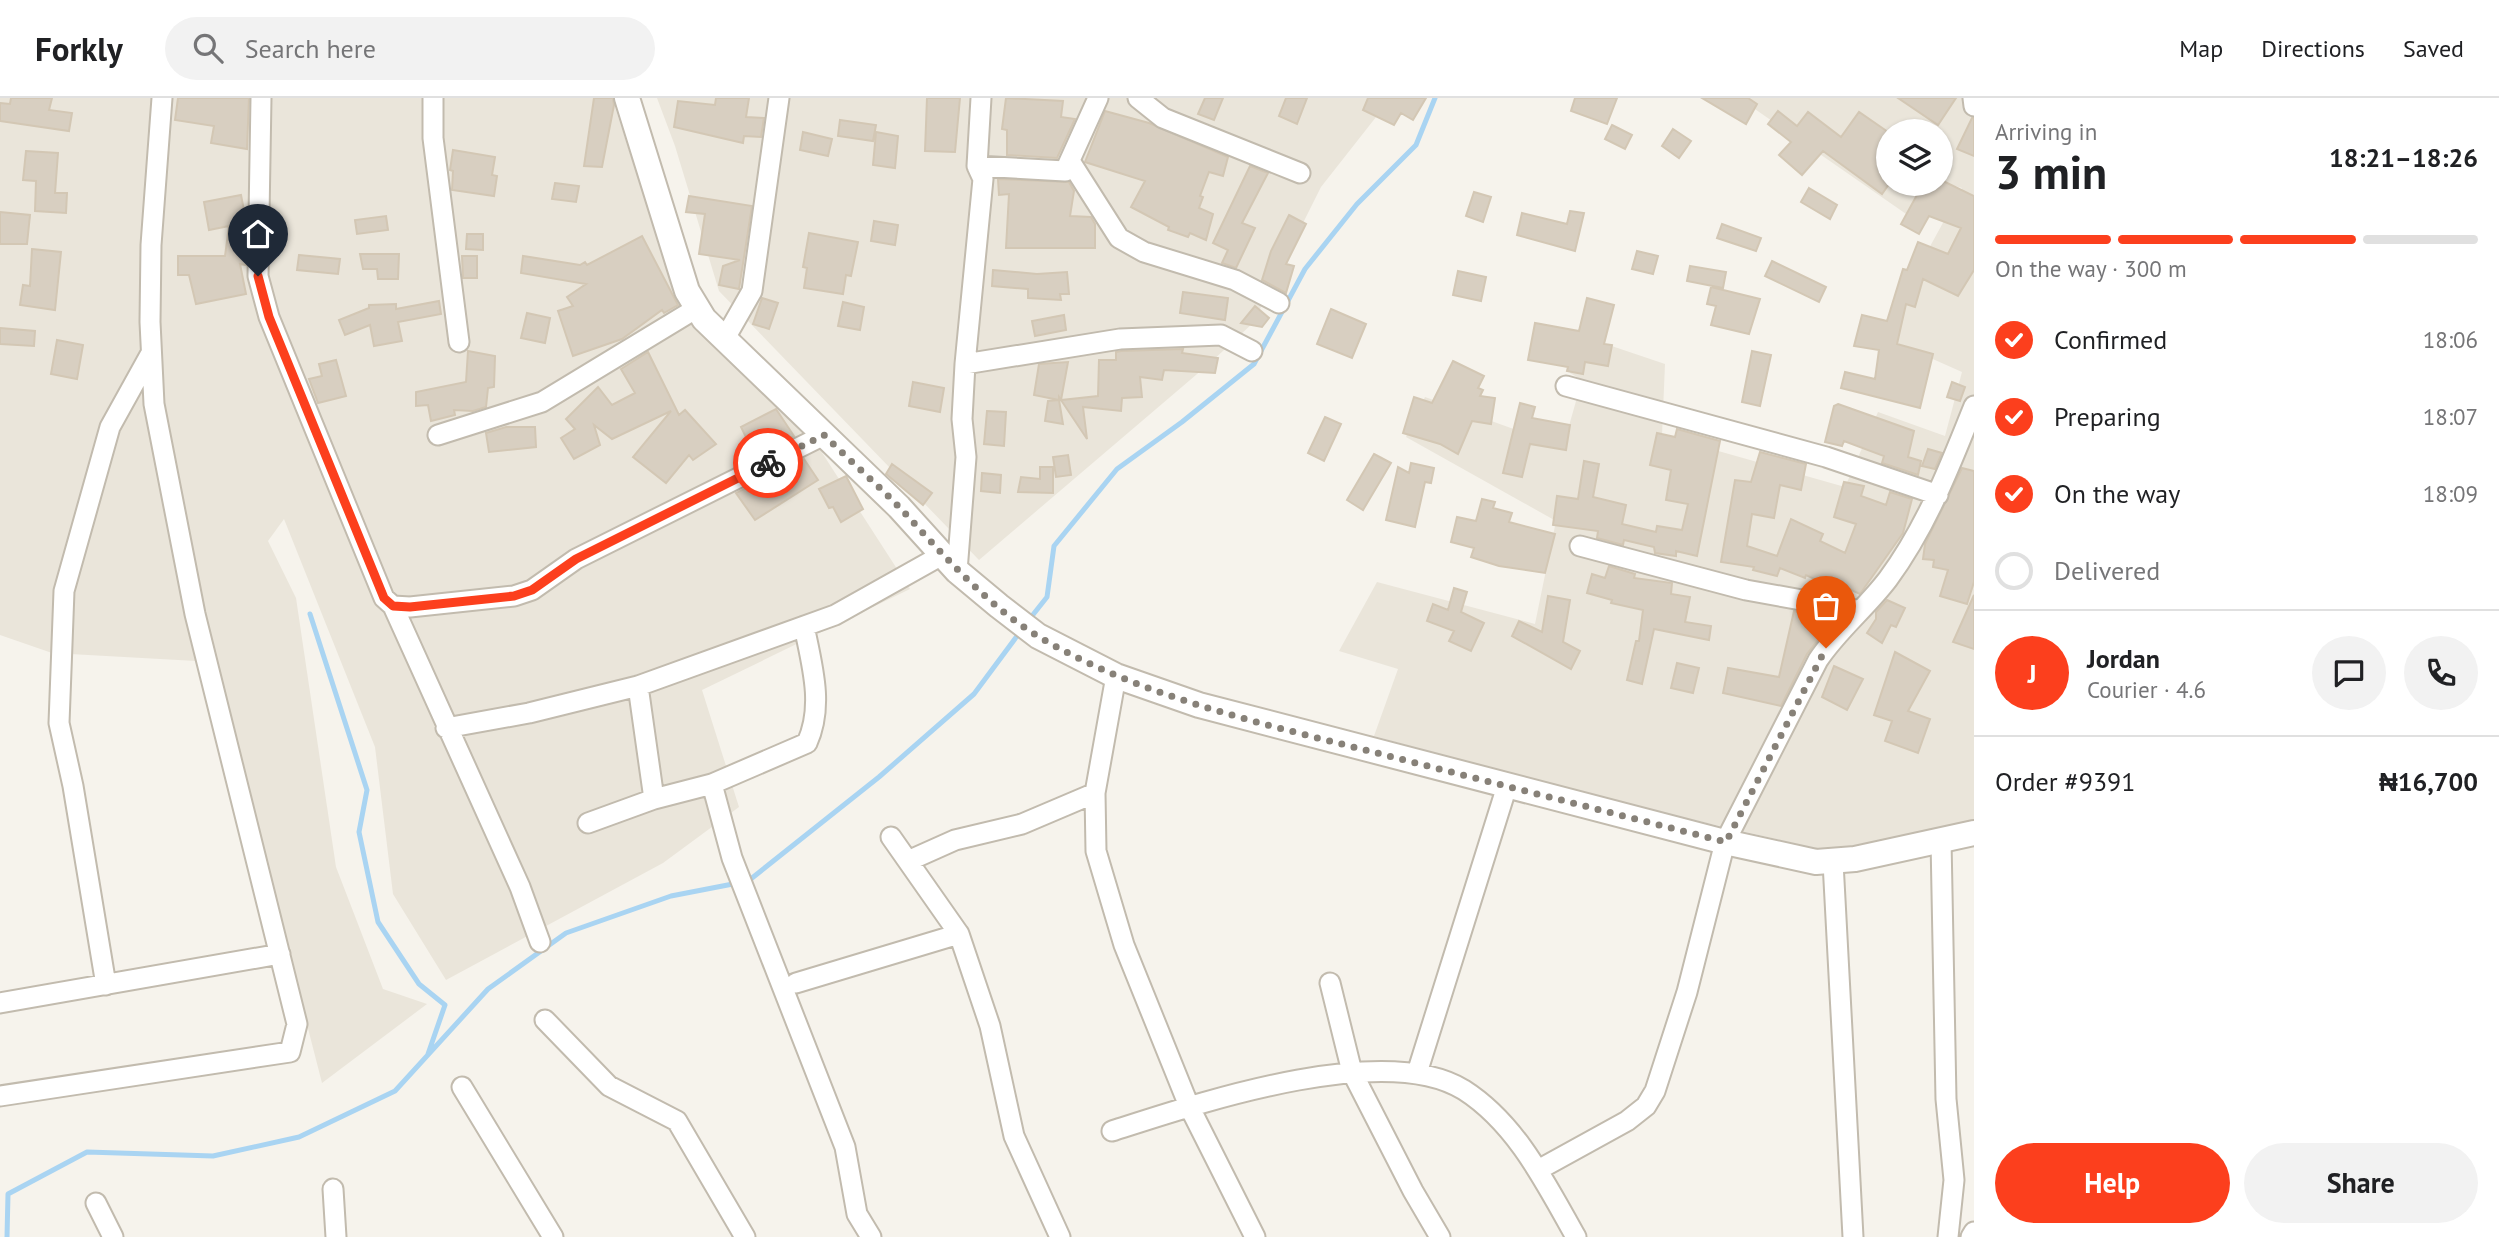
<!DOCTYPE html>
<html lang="en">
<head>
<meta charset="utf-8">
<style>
	:root { --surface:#fff; --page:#f2f2f2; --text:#202124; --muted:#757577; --line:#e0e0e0; --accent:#fc3f1d }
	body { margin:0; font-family:"PT Sans",sans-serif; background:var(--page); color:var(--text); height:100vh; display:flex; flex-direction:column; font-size:26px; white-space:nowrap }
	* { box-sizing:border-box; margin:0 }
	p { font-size:23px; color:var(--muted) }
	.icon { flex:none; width:38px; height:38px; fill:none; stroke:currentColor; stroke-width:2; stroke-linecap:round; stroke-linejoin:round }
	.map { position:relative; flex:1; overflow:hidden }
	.panel { display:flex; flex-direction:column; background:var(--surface); width:525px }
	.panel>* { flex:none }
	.fabs { position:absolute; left:1876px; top:21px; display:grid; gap:14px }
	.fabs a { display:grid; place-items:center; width:77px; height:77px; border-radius:50%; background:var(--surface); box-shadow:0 2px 5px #0004; font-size:35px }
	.pin { position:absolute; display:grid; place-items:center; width:60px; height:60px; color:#fff; margin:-72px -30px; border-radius:50% 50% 50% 0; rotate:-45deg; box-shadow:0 0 7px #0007 }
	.pin .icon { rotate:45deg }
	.courier { position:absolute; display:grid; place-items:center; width:70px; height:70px; margin:-35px; border:5px solid #fc3f1d; border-radius:50%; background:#fff; color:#222; box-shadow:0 2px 9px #0007 }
	.head em { font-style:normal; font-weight:600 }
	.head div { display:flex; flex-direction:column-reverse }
	.head { display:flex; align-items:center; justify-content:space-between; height:119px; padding:0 21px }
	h1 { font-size:46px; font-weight:600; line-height:52px }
	.bar { display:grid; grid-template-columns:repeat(4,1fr); gap:10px 7px; align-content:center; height:84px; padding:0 21px }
	.bar i { height:9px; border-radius:5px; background:var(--line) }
	.bar .current { background:var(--accent) }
	.bar p { grid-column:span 4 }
	.line { display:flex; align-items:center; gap:18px; padding:0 21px; border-top:2px solid var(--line) }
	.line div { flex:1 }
	.round { display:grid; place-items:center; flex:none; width:74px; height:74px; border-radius:37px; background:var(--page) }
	ol { padding:0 21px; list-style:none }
	li { display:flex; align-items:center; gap:21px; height:77px }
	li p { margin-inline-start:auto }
	li .icon { padding:7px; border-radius:50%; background:var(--accent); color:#fff; stroke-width:4 }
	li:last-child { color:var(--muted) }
	li i { width:38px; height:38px; border:4px solid var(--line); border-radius:50% }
	.button { display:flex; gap:14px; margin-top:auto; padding:14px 21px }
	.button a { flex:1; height:80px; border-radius:42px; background:var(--accent); color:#fff; font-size:28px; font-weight:600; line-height:80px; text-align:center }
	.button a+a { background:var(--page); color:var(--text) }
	header { display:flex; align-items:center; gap:42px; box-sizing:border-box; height:98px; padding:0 35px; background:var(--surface); border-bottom:2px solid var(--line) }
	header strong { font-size:33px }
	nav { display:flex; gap:38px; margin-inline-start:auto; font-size:24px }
	.search { width:490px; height:63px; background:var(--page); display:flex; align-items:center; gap:18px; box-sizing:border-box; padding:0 24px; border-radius:38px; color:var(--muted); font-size:26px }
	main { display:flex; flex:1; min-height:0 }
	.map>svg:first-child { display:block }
</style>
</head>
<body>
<header>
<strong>Forkly</strong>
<div class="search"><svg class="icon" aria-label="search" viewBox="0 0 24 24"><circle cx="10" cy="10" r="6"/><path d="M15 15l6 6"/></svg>Search here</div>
<nav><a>Map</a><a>Directions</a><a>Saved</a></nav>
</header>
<main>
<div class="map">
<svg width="1974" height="1139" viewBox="0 0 1974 1139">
	<rect width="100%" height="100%" fill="#f6f3ec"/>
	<path fill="#eae5da" d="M0 0H612L681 213 819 350 910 491 702 592 739 709 663 765 446 882 393 796 375 649 284 421 268 443 296 500 336 769 383 891 427 906 322 985 214 564 52 555 0 537Z
		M657 0H1391L1321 89 1253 225 1210 265 979 462 719 193 675 48Z
		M1739 0H1974V725L1827 753 1578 695 1374 638 1398 571 1339 553 1377 484 1535 526 1556 423 1406 339 1425 299 1563 349 1582 282 1570 275 1582 238 1665 266 1662 337 1845 389 1878 314 1945 338 1962 274 1881 238 1962 90 1941 84V33H1888V86H1930L1909 118Z"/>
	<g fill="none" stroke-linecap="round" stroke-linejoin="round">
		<path stroke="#a9d4f2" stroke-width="5" d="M310 516 367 692 359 734 378 824 419 886 445 907 428 956
			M1028 523 1047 499 1054 448 1117 371 1182 324 1254 266 1305 171 1357 106 1416 47 1435 0
			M747 784 879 679 974 596 1020 534
			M7 1139 8 1096 87 1054 213 1058 299 1039 395 993 488 891 566 835 671 798 738 785"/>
	</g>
	<path fill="#d8cfc1" stroke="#d3c7b4" stroke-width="2" d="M11 0H52L49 12 72 15 69 33 0 23V5L10 6Z
		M178 0H249L247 51 211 45 214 28 175 22Z
		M594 0H613L614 7 602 69 584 68Z
		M716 0H749L746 19 764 20 761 39 744 38 743 45 674 29 678 3 715 7Z
		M927 0H960L955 54 925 53Z
		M1006 0 1063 3 1061 19 1075 21 1057 60 1007 57V32L1002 31Z
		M1205 0H1223L1214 22 1198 16Z
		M1286 0H1307L1297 26 1279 18Z
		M1368 0H1426L1413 22 1401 15 1394 27 1363 12Z
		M1575 0H1617L1607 26 1571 13Z
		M1702 0H1748L1757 6 1746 26Z
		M1898 0H1956L1938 27Z
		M1105 13 1149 25 1228 59 1223 78 1209 74 1200 98 1203 99 1199 110 1213 116 1206 142 1190 135 1188 139 1168 132 1169 129 1131 109 1145 83 1085 64Z
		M1778 13 1797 28 1808 14 1841 39 1859 14 1888 34V60L1879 73 1888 80 1889 86 1882 96 1823 53 1802 77 1779 57 1791 44 1768 26Z
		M1972 20H1974V58L1957 51Z
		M840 22 876 27 873 43 838 38Z
		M1612 27 1632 37 1625 51 1605 41Z
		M1673 31 1691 43 1679 60 1662 48Z
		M803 34 832 41 828 58 800 52Z
		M876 34 898 38 895 70 873 67Z
		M453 52 495 59 492 77 497 78 494 98 452 92 453 73 450 72Z
		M26 53 58 55 55 95H67L66 115 35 113 36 83 23 82Z
		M1250 68 1268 75 1242 125 1255 130 1236 170 1222 165 1228 152 1213 145Z
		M998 81 1069 84 1074 93 1070 118 1091 119 1095 126V150H1006L1009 96 999 97Z
		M1941 82 1974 98V172L1958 198 1923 181 1915 209 1906 206 1897 246 1933 256 1920 310 1841 290 1845 274 1875 281 1879 252 1854 248 1862 217 1887 223 1903 171 1907 172 1918 144 1948 156 1961 130 1929 118 1919 136 1901 126 1923 86H1941Z
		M555 85 579 88 576 104 552 101Z
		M1809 90 1837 107 1830 121 1801 104Z
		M1474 94 1491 99 1483 124 1466 118Z
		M241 97 247 128 246 167 240 166 246 196 196 206 189 177H178V158H225L229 128 209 132 204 104Z
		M689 98 752 108 739 191 719 187 723 168 740 162 699 156 705 116 686 114Z
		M1570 113 1584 115 1575 153 1517 137 1522 115 1567 126Z
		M0 114 30 117 27 146H0Z
		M1289 117 1306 126 1286 166 1294 168 1286 195 1262 182 1271 153Z
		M386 118 388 132 357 136 355 122Z
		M874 123 898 127 895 147 871 143Z
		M1722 126 1761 140 1756 153 1717 140Z
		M809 135 858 144 851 178 846 177 843 196 804 190 807 170 803 169Z
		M467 136H483V152L466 151Z
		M642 138 678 207 664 215 662 212 622 241 573 258 558 213 573 208 567 199 586 186 521 175 523 158 580 167 585 164 587 167Z
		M32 151 61 154 55 212 20 207 23 187 30 188Z
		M1637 153 1658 158 1653 176 1632 171Z
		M360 156H399L398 181H378L377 171H363Z
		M299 157 340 161 338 176 297 172Z
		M462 158H477V180H463Z
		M1772 163 1826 189 1819 204 1765 178Z
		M1690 168 1726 174 1723 190 1687 183Z
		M993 172 1037 176 1067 174 1069 196H1060L1061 202 1028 200V191L992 188Z
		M1458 173 1486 179 1481 203 1453 197Z
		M1711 189 1760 201 1749 236 1711 227 1716 208 1707 206Z
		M1183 194 1228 200 1225 222 1180 215Z
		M762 200 778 205 769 231 753 226Z
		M1587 200 1614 207 1604 246 1612 247 1608 268 1585 264 1583 276 1567 273 1568 269 1528 262 1535 225 1579 233Z
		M439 203 441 216 398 224 402 243 374 248 370 227 345 237 339 222 369 210V207L396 206V211Z
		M843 204 864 209 860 232 838 228Z
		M1255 208 1269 220 1262 229 1241 225Z
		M1331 211 1366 226 1352 260 1317 246Z
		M527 215 550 220 545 245 521 240Z
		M1064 217 1066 232 1035 238 1032 223Z
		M0 230 35 233 34 248 0 246Z
		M57 242 83 247 77 281 51 276Z
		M1183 251 1182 255 1218 260 1215 275 1164 272 1162 282 1140 279 1142 299 1122 300 1121 313 1083 309 1087 341 1059 299V302L1034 297 1039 266 1068 264 1061 302 1098 298 1099 262H1116V254L1121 253Z
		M468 253 495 258 494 289 488 290 486 309 473 313 454 312 455 317 431 323 428 307 416 308V294L466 284Z
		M1752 253 1771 257 1760 308 1742 304Z
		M648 254 679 317 685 312 716 346 693 362 689 357 666 385 633 359 671 313 612 341 594 327 600 347 574 361 561 340 575 331 566 321 598 289 612 307 635 295 621 271Z
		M336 262 346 298 318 305 309 281 322 278 319 266Z
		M1453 263 1484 278 1478 290 1483 292 1480 298 1495 300 1491 326 1472 323 1458 356 1440 346 1403 335 1414 299 1432 305Z
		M913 284 944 290 940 314 909 308Z
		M1952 284 1965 289 1960 303 1947 299Z
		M1059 302 1063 326 1045 323 1048 303Z
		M1520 305 1535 309 1532 320 1570 327 1566 352 1530 346 1522 379 1503 375Z
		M1838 306 1914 333 1908 359 1921 363 1918 377 1882 365 1884 358 1844 343 1842 348 1825 344 1834 308Z
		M776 311 794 338 755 358 741 329Z
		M987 313 1006 314 1004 348 984 346Z
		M1325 319 1341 326 1324 363 1308 355Z
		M506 329H535L536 349 489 354 486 335Z
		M1677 331 1720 343 1697 458 1676 453V458L1655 455 1654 449 1624 442 1623 447 1597 440 1598 433 1553 427 1557 398 1578 401 1584 363 1599 366 1593 399 1626 407 1622 426 1656 434 1657 428 1682 432 1688 406 1666 402 1671 372 1650 367 1657 335 1675 339Z
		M1928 351 1942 355 1935 371 1922 368Z
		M1760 354 1806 366 1801 392 1780 387 1774 420 1752 416 1747 448 1777 458 1791 421 1823 436 1820 443 1845 455 1856 426 1834 419 1844 384 1864 388 1861 398 1886 407 1890 394 1912 401 1903 435 1860 496 1845 489 1843 494 1806 477 1805 480 1780 470 1777 478 1753 472 1754 469 1721 464 1735 382 1751 384Z
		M1374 356 1391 365 1363 412 1347 402Z
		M1068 357 1071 377 1056 379 1053 359Z
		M804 361 818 382 755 422 736 395Z
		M1411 365 1434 370 1431 385 1425 384 1415 429 1386 422 1398 369 1409 375Z
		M892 366 932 395 923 407 886 376Z
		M1040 369H1053V395L1018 394 1021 379 1040 381Z
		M1962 370 1974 373V484L1967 506 1940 498 1948 472 1933 469 1934 462 1923 461 1925 446Z
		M982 375 1001 377 1000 395 981 393Z
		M846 378 863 411 841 424 833 409 829 410 819 391Z
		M1482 401 1495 404 1493 410 1512 415 1509 424 1555 436 1545 475 1499 468 1471 459 1474 450 1451 444 1457 419 1476 423Z
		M1609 468 1635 476 1634 480 1672 485 1671 496 1690 499 1685 524 1711 528 1709 542 1654 531 1642 586 1627 582 1636 543H1639L1643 512 1611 505 1612 502 1587 495 1592 476 1605 480Z
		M1454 490 1467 494 1461 514 1484 525 1471 553 1449 543 1454 533 1427 523 1433 506 1448 512Z
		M1974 497V551L1953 544Z
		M1548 498 1570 502 1563 544 1580 553 1571 571 1512 538 1519 523 1542 534Z
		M1887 502 1905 510 1896 529 1891 527 1882 545 1867 535 1876 521V514Z
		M1794 513 1825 519 1821 538 1807 556 1781 608 1723 595 1728 570 1779 579Z
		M1895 554 1930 573 1908 613 1930 621 1918 655 1885 643 1892 623 1874 617Z
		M1677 565 1699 570 1693 595 1671 590Z
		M1834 568 1863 581 1847 612 1822 599Z"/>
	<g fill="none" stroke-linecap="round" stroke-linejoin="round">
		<g stroke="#c2bbae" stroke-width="23">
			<path id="minor" d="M261 0 258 178 269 219 384 500 393 508 520 789 540 844
				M433 0V40L459 244
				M1138 0 1163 20 1300 75
				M1973 0 1974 8
				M1070 63 1119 140 1144 154 1235 182 1279 205
				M977 68 1065 73 1098 0
				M724 242 752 193 779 0
				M965 266 1120 241 1221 237 1252 253
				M1566 288 1826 359 1938 397
				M438 337 542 304 697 210
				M1580 448 1746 492 1857 512
				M957 473 966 359 962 321 965 266 983 81 977 68 981 0
				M393 508 410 509 514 498 532 492 576 461 824 337
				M1116 578 1095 695 1096 753 1124 847 1189 1008 1255 1139
				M638 588 654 701
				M446 630 529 615 638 588 835 517 942 457
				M712 686 732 760 845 1049 857 1116 871 1139
				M588 725 654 701 712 686 807 645C824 608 812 567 804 528
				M891 739 959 836 990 928 1014 1038 1060 1139
				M1941 742 1946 1001 1954 1082 1948 1139
				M908 763 955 742 1022 726 1095 695
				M1833 764 1853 1139
				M796 885 959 836
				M1330 885 1352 974 1413 1093 1440 1139
				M106 887 73 688 59 625 64 493 110 329 151 255
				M0 905 280 856
				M545 922 609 988 677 1023 745 1139
				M1417 975 1507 688
				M462 989 553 1139
				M0 998 290 954 297 926 195 516 154 306 150 224 151 147 162 0
				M1112 1033C1196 1006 1384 942 1464 992 1517 1026 1546 1086 1576 1139
				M1538 1072 1627 1023 1646 1008 1655 993 1687 894 1725 744 1818 562C1838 532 1866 510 1888 481 1927 428 1950 368 1974 308
				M333 1091 336 1139
				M96 1105 113 1139
				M1971 1139 1974 1134"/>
		</g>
		<g stroke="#c2bbae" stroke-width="28">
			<path id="tertiary" d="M627 0 687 193 704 221 899 409 957 473 999 508 1038 538 1116 578 1199 607 1725 744 1816 764 1855 761 1974 735"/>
		</g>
		<use href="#minor" stroke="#fff" stroke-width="19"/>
		<use href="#tertiary" stroke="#fff" stroke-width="24"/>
	</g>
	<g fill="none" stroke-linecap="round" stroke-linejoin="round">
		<path stroke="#878178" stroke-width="7" stroke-dasharray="0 12.6" d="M768 365 824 337C849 362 876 385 900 410 943 456 985 506 1039 539 1141 599 1260 625 1373 654 1490 684 1608 714 1726 744L1826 550"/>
		<path stroke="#fc3f1d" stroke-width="9" d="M258 178 269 219 384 500 393 508 410 509 514 498 532 492 576 461 768 365"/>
	</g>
</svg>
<div class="fabs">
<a><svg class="icon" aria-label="layers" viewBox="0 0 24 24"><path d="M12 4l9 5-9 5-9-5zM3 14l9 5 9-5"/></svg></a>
</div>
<div class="pin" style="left:1826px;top:550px;background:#ea580c"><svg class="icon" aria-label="bag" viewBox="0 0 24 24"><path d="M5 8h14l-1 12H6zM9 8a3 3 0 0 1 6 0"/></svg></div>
<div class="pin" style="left:258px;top:178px;background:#1f2937"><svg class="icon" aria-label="home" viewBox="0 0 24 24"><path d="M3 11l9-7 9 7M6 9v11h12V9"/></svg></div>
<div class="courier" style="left:768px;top:365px"><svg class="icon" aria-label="bike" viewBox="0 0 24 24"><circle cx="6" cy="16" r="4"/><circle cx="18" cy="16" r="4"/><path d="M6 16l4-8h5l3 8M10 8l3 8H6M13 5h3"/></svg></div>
</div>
<section class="panel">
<div class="head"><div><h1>3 min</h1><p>Arriving in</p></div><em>18:21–18:26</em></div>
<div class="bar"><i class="current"></i><i class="current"></i><i class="current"></i><i></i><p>On the way · 300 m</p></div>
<ol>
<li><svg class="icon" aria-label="check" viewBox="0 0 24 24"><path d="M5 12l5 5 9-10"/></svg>Confirmed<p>18:06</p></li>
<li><svg class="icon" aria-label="check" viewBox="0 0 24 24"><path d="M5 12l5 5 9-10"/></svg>Preparing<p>18:07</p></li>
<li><svg class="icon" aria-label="check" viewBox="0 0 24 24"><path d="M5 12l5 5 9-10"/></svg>On the way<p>18:09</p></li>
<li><i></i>Delivered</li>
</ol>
<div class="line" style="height:126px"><b class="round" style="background:var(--accent);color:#fff">J</b><div><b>Jordan</b><p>Courier · 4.6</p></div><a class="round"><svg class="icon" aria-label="chat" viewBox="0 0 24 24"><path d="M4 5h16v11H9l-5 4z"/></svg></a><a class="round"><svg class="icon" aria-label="phone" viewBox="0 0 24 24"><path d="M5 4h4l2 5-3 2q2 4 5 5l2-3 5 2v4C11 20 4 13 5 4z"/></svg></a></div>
<div class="line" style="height:91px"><div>Order #9391</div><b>₦16,700</b></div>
<div class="button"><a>Help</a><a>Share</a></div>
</section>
</main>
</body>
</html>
